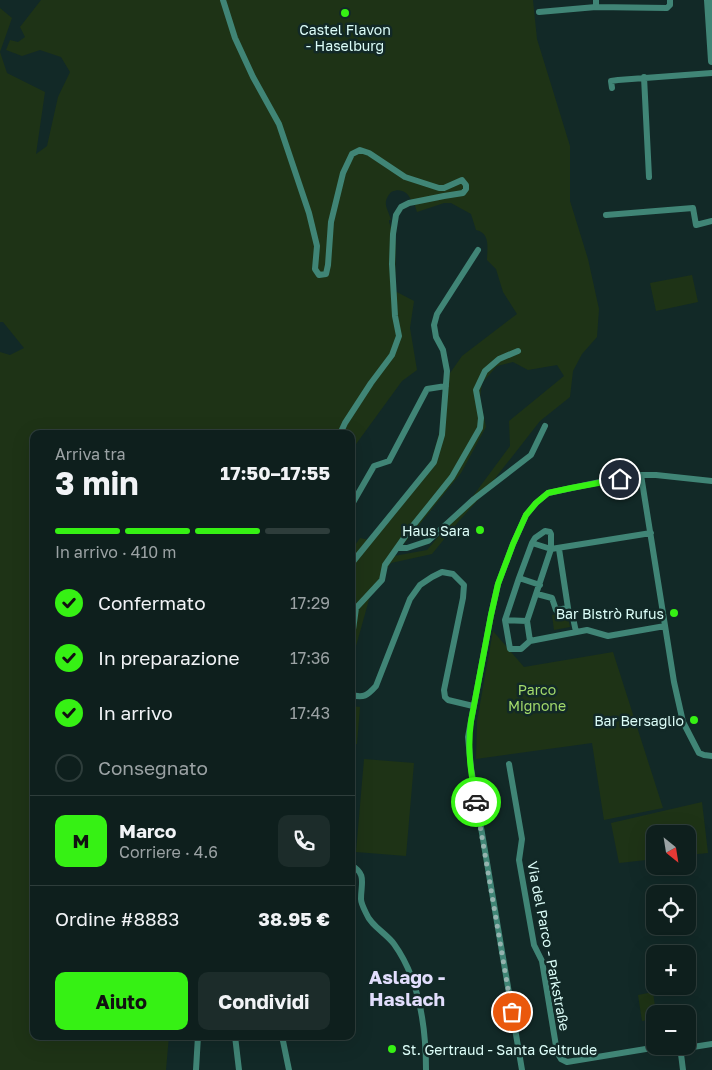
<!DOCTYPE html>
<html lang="it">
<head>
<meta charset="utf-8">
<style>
	:root { --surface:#0e1f1d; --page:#1c2c2a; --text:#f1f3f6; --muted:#9ba2a4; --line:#2e3d3b; --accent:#36f114 }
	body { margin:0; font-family:"Golos Text",sans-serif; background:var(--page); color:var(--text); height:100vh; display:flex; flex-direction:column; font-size:19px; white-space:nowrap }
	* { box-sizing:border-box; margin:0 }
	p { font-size:16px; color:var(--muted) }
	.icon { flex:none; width:28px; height:28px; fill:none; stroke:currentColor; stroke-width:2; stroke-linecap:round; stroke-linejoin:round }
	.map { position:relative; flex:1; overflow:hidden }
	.side { position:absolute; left:30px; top:430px; width:325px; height:610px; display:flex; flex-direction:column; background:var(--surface); border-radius:10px; box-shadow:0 5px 20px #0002,0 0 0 1px var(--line) }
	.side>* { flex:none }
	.needle { width:32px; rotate:150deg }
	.fabs { position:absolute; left:646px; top:825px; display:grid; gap:10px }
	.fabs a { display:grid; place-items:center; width:50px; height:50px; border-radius:10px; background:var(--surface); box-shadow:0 5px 20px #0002,0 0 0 1px var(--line); font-size:25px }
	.pin { position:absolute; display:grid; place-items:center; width:42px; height:42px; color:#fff; margin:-21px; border:2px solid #fff; border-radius:50%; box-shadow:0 1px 5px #0007 }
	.courier { position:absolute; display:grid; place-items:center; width:50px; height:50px; margin:-25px; border:4px solid #36f114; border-radius:50%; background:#fff; color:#222; box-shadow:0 1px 6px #0007 }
	.overview em { font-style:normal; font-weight:700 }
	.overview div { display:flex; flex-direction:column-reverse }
	.overview { display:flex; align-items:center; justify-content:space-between; height:85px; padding:0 25px }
	h1 { font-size:32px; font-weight:700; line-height:38px }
	.bar { display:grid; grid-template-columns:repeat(4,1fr); gap:8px 5px; align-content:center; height:60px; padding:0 25px }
	.bar i { height:6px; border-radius:4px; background:var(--line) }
	.bar .current { background:var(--accent) }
	.bar p { grid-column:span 4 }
	.line { display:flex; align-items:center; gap:12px; padding:0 25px; border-top:1px solid var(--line) }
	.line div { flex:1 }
	.round { display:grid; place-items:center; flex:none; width:52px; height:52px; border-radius:10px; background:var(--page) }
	ol { padding:0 25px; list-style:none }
	li { display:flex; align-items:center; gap:15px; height:55px }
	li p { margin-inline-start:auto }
	li .icon { padding:5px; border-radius:50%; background:var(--accent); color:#111; stroke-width:4 }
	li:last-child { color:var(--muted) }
	li i { width:28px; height:28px; border:2px solid var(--line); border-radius:50% }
	.action { display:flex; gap:10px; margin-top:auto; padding:10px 25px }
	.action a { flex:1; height:58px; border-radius:10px; background:var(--accent); color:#111; font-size:20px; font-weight:700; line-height:58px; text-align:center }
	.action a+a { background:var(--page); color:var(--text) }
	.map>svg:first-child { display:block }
</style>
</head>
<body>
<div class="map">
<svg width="712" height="1070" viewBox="0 0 712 1070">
	<rect width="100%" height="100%" fill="#122927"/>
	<path fill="#1e3316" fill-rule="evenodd" d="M41 0H533L537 39 570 146V201L588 259 599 309 597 337 582 354 573 371 570 397 540 421 479 499 459 521 432 554 391 563 372 589 351 664V551L360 538 369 540 431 461 442 423 443 383 462 356 517 314 503 292 496 269 487 260C487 249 491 233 476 230L471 214 451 203H444L417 212 413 200H411C407 191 400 188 391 192 381 204 388 208 391 220H389V222L396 242 395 291 414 301 410 328 417 370 402 381 351 451V434H34V1036H169L166 1070H0V352L10 355 24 348 3 322H0V8L12 18 0 52 7 73 45 92 36 154 47 146 58 97 70 72 61 57 40 50 22 56 6 50 10 40 18 42 25 37 20 27ZM513 362 528 370 557 365 564 376 509 421 510 446 473 496 427 550 394 556 461 473 486 427 480 398 482 383 497 366Z
		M692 275 698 302 656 311 650 283Z
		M567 612 570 627 554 630 552 615Z
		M493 631 524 667 613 652 663 808 604 820 592 743 476 759 477 721Z
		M351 706 360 707 357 744H351Z
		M364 759 414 763 406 856 356 852Z
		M702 802 708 853 688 855V834H655V859L619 863 611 823Z
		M653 992 656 1014H655V1019L642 1021 638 995Z"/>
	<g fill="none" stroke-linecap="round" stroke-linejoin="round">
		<path stroke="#408576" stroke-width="6" d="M223 0 235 38 253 77 279 124 309 213 317 246 315 269 319 275 326 274 328 265 331 222 343 173 352 154 360 150 369 153 405 177 439 188H444L462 180 466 185V189L463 193 444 196 409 203 401 207 396 215 393 234 392 264 395 316 399 336 392 355 371 383 345 423 340 434
			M596 0V7L667 8 670 5V0
			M539 12 596 7
			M644 77 649 177
			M612 88 611 81 618 80 712 73
			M606 215 693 208 696 225 712 221
			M641 475 674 682 683 722 699 753 704 755 712 756
			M351 506 374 466 389 461 427 389 446 386
			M545 531 550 532 551 534V549L532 543 535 538Z
			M651 533 551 549 527 621 530 641 587 630 608 636 665 626
			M532 543 519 578 540 585
			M397 548H407L428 541 474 499 531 455 545 426
			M559 549 568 608
			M351 564 434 462 442 435 447 371 443 350 436 337 434 325 437 314 478 250
			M519 578 505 620 527 621
			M537 594 552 598 556 610 568 608 569 614 572 613 576 632
			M505 620 510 649H521L530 641
			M351 644 356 608 382 580 385 565 411 528 452 477 480 428 481 418 476 390 485 371 499 359 518 351
			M351 695C364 698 367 696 376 686L410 599 420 585 432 577 442 572 453 574 464 585 463 598 444 690 445 697 448 700 473 706
			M509 764 522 839 519 860 534 945 542 961 557 1052 561 1059 567 1062 664 1046
			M351 865C367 874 361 883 361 899 361 903 364 909 366 913 371 926 386 933 394 944 420 980 426 1027 426 1070
			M235 1036 239 1070
			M282 1036 289 1070
			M680 1046 683 1070
			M688 1046 693 1047 712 1044
			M196 1070 198 1036
			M522 1070 471 768 468 737 471 721 491 615 498 584 513 544 526 515 536 503 548 493 605 481 641 475H656L712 481"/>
		<path stroke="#408576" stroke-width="8" d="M708 0 712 61"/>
	</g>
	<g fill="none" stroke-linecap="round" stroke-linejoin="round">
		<path stroke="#95b3af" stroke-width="5" stroke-dasharray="0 9" d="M476 802 512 1012"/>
		<path stroke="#36f114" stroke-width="6" d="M476 802C471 773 467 750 471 721L491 615 498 584 513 544 526 515 536 503 548 493 571 488 620 479"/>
	</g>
	<g fill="#36f114" stroke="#122927" stroke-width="2">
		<circle cx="345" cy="13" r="5"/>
		<circle cx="480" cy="530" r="5"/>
		<circle cx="674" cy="613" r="5"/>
		<circle cx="694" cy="720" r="5"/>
		<circle cx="392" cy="1049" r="5"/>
	</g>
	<g text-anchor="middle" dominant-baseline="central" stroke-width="5" stroke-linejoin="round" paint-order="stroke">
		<g font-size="14" fill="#dcfdf8" stroke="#122927" text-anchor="end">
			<text x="345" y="29" text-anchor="middle">Castel Flavon<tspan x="345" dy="16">- Haselburg</tspan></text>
			<text x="470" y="530">Haus Sara</text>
			<text x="664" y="613">Bar Bistrò Rufus</text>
			<text x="684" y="720">Bar Bersaglio</text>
			<text x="402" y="1049" text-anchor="start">St. Gertraud - Santa Geltrude</text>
		</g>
		<g font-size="14" fill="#a3da6b" stroke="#122927">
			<text x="537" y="689">Parco<tspan x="537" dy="16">Mignone</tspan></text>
		</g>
		<g font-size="14" fill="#dcfdf8" stroke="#122927">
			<text transform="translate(549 946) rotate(79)">Via del Parco - Parkstraße</text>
		</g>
		<g font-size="19" font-weight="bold" fill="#e2defd" stroke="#122927">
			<text x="407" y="976">Aslago -<tspan x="407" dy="22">Haslach</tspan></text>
		</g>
	</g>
</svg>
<div class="fabs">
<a><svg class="needle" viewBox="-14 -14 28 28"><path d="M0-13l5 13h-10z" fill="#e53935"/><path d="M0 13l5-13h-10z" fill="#9ba2a4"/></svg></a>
<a><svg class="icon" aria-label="locate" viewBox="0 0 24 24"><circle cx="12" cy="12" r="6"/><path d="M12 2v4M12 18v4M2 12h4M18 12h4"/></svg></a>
<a>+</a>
<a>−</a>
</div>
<div class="pin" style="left:512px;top:1012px;background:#ea580c"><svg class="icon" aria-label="bag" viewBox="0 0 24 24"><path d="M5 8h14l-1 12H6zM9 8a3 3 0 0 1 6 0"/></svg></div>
<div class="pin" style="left:620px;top:479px;background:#1f2937"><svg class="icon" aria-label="home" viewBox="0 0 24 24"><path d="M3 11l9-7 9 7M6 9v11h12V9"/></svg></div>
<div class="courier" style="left:476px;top:802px"><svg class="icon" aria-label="car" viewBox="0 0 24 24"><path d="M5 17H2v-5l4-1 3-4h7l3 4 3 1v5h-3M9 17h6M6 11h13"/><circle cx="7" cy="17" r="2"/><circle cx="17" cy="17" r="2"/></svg></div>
<section class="side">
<div class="overview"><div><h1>3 min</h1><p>Arriva tra</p></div><em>17:50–17:55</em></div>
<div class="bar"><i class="current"></i><i class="current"></i><i class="current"></i><i></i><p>In arrivo · 410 m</p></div>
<ol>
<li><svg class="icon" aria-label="check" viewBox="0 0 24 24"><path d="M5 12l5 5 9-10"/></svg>Confermato<p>17:29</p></li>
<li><svg class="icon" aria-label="check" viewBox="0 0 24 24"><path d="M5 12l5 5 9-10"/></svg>In preparazione<p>17:36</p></li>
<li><svg class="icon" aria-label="check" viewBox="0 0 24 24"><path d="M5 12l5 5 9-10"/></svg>In arrivo<p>17:43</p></li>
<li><i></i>Consegnato</li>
</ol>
<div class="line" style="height:90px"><b class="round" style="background:var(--accent);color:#111">M</b><div><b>Marco</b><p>Corriere · 4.6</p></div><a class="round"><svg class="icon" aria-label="phone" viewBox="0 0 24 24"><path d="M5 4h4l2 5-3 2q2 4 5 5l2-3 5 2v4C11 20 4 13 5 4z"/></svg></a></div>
<div class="line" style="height:65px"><div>Ordine #8883</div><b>38.95 €</b></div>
<div class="action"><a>Aiuto</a><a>Condividi</a></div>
</section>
</div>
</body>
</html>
